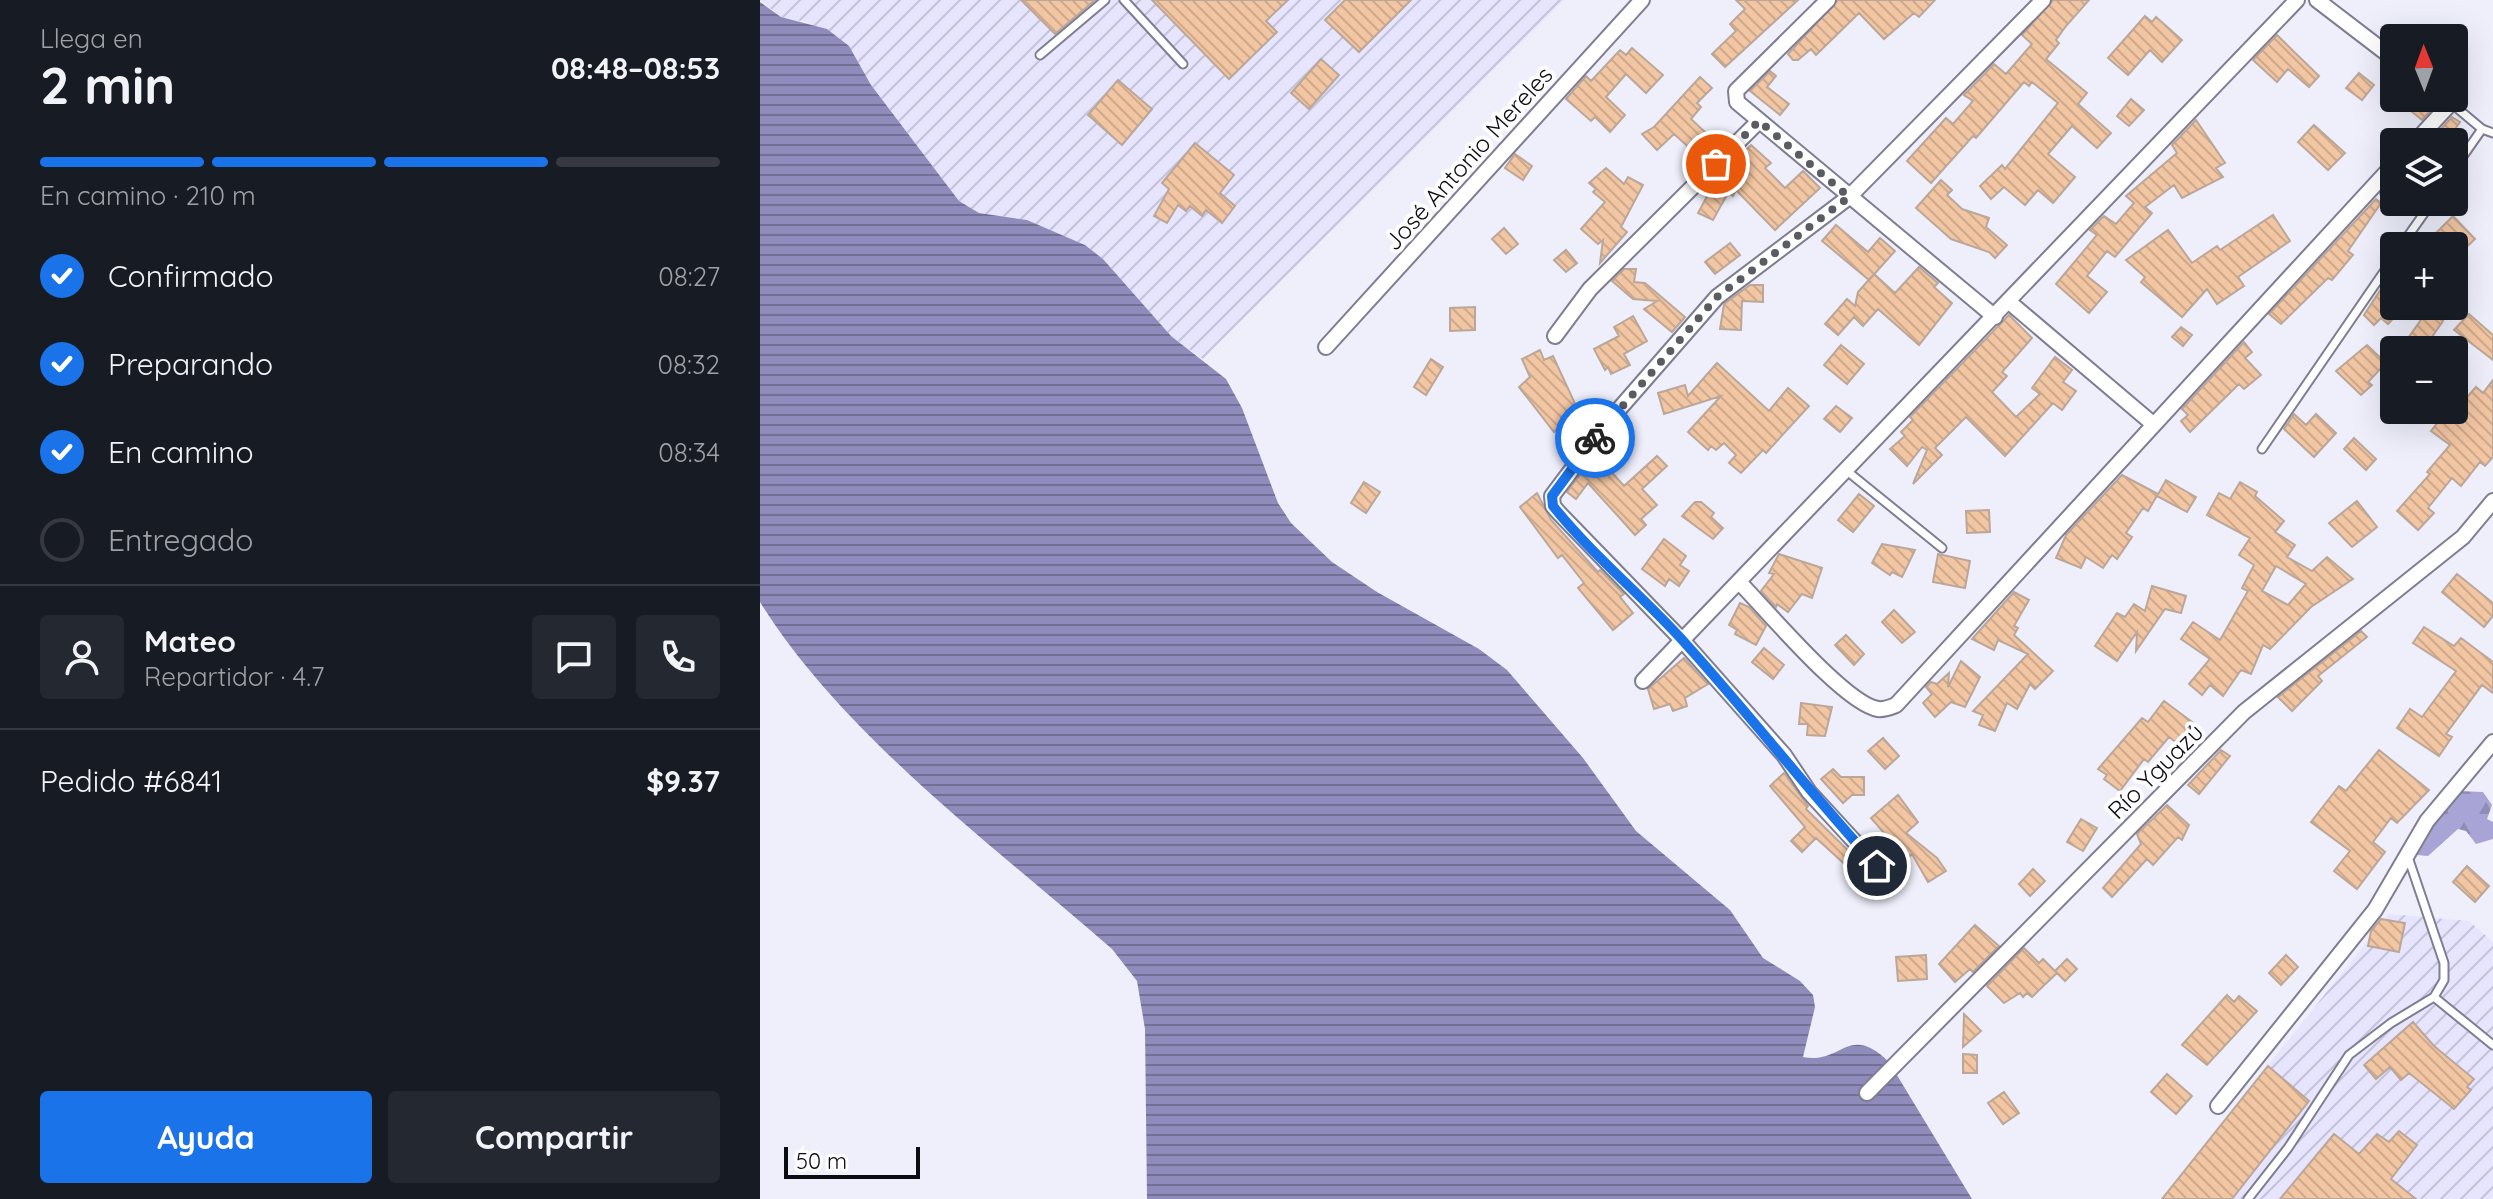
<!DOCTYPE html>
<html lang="es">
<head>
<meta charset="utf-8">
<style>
	:root { --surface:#171b24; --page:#242831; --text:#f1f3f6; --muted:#9ea1a6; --line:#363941; --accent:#1a73e8 }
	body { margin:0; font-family:Quicksand,sans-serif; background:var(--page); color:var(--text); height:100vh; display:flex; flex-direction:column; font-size:30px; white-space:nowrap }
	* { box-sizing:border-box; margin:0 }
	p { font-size:26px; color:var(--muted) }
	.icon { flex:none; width:44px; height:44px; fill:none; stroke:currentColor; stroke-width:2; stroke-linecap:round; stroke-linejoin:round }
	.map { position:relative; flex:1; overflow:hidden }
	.drawer { display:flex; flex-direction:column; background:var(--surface); width:760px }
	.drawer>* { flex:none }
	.needle { width:52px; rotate:359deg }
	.buttons { position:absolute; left:1620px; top:24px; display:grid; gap:16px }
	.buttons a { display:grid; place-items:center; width:88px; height:88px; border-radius:8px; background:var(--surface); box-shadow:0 8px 32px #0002; font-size:40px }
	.scale { position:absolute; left:24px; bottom:20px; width:136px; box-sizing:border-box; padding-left:8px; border:4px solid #0b0b12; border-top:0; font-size:22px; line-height:28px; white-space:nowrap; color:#0b0b12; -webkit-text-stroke:6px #fdfdfd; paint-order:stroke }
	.pin { position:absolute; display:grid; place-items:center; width:68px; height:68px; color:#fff; margin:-34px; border:4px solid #fff; border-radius:50%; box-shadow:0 2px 8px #0007 }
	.courier { position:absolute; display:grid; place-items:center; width:80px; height:80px; margin:-40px; border:6px solid #1a73e8; border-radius:50%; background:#fff; color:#222; box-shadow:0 2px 10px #0007 }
	.head em { font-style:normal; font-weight:700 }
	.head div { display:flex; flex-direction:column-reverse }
	.head { display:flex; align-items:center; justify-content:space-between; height:136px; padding:0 40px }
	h1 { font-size:52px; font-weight:700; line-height:60px }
	.bar { display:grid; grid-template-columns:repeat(4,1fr); gap:12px 8px; align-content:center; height:96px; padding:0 40px }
	.bar i { height:10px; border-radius:6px; background:var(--line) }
	.bar .selected { background:var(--accent) }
	.bar p { grid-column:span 4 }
	.line { display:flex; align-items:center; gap:20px; padding:0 40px; border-top:2px solid var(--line) }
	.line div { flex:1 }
	.round { display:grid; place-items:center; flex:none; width:84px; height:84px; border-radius:8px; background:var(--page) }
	ol { padding:0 40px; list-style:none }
	li { display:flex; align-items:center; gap:24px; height:88px }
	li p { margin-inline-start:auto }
	li .icon { padding:8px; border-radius:50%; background:var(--accent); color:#fff; stroke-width:4 }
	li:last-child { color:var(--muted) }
	li i { width:44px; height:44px; border:4px solid var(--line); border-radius:50% }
	.action { display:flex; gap:16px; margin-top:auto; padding:16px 40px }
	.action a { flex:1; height:92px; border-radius:8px; background:var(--accent); color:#fff; font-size:32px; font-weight:700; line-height:92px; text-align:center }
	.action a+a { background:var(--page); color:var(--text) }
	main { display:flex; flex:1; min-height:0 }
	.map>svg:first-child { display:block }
</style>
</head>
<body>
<main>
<section class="drawer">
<div class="head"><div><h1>2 min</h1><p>Llega en</p></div><em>08:48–08:53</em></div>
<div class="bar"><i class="selected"></i><i class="selected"></i><i class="selected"></i><i></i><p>En camino · 210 m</p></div>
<ol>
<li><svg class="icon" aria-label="check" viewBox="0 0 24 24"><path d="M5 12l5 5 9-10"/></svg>Confirmado<p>08:27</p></li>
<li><svg class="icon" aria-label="check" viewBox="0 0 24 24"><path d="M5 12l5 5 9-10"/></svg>Preparando<p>08:32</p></li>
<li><svg class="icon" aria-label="check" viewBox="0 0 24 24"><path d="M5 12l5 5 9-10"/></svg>En camino<p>08:34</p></li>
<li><i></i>Entregado</li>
</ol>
<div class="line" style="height:144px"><a class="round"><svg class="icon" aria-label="person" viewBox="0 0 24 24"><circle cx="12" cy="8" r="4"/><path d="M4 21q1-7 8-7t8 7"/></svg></a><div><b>Mateo</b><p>Repartidor · 4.7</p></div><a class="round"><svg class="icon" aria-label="chat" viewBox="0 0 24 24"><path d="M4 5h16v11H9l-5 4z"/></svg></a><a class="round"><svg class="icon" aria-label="phone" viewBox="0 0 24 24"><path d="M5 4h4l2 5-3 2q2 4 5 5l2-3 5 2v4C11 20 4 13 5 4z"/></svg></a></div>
<div class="line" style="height:104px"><div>Pedido #6841</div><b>$9.37</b></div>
<div class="action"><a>Ayuda</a><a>Compartir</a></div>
</section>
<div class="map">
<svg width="1733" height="1199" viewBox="0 0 1733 1199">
	<defs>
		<pattern id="industrial-furrows" width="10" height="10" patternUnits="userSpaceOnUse" patternTransform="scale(2)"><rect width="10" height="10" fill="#e7e5fe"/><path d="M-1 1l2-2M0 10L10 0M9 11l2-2" fill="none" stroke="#c5c3d9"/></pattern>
		<pattern id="forest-firs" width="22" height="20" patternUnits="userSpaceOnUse" patternTransform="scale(2)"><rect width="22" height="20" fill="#a8a4d5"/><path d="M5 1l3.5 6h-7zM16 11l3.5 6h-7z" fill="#8f8cb6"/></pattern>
		<pattern id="water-rules" width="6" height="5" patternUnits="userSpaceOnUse" patternTransform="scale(2)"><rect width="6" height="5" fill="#8f8bba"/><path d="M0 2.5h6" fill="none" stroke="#737096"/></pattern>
		<pattern id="building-back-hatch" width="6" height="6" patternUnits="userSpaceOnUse" patternTransform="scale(2)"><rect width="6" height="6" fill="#f3c6a3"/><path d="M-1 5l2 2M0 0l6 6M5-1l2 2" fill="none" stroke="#cfa98b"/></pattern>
	</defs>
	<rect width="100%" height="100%" fill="#efeffc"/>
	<path fill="url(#industrial-furrows)" d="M0 0H804L443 359 411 336 343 259 325 245 267 220 219 213 199 201 111 85 89 46 47 22 21 17Z
		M1629 914 1709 921 1733 942V1199H1401Z"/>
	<path fill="url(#forest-firs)" d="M1699 791 1723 792 1732 805 1727 819 1733 822V839L1716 844 1706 831 1698 829 1668 856 1657 855 1654 851 1657 835Z"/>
	<path fill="url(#water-rules)" d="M0 2 21 17 67 29 89 46 111 85 199 201 219 213 267 220 325 245 343 259 411 336 466 379 482 408 518 503 531 523 572 562 617 592 719 649 747 670 823 758 876 831 970 910 1003 958 1040 981 1053 995 1055 1007 1043 1057C1082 1065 1088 1022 1129 1062L1212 1199H387L385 1029 377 981 352 949C234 846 83 735 0 602Z"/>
	<path fill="url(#building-back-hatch)" stroke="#bba799" stroke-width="2" fill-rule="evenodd" d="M261 0H335L295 34Z
		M392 0H528L506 21 517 32 469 79Z
		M585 0H651L599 52 565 20Z
		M976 0H1038L965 67 952 54 976 31 970 24 985 9Z
		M1078 0H1175L1159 17 1154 13 1124 39 1099 13 1056 55 1051 49 1038 60H1033L1028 54Z
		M1293 0H1329L1306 26 1296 40 1299 43 1286 59 1327 93 1318 104 1351 133 1337 148 1312 126 1288 154 1315 177 1293 203 1278 190 1265 205 1244 187 1231 199 1220 186 1242 165 1245 169 1298 103 1272 82 1269 86 1264 82 1216 138 1213 136 1171 183 1147 161 1186 118 1193 124 1213 101 1204 95 1234 64 1246 74 1272 44 1262 35Z
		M1385 16 1392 22 1396 17 1422 40 1402 62 1390 50 1368 75 1348 58Z
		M1517 35 1559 76 1549 87 1528 69 1517 82 1493 60Z
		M872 48 903 75 886 93 866 74 846 97 865 115 850 132 835 117 831 121 806 99 826 76 831 81 860 50 866 55Z
		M561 59 579 75 549 109 531 93Z
		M1010 71 1016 76 1007 87 1029 104 1020 115 990 91Z
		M1599 73 1614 85 1602 100 1586 88Z
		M940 77 952 88 937 103 941 107 931 119 960 146 944 161 914 134 897 150 882 134 894 127Z
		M358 80 392 109 362 145 328 115Z
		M1635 98H1659L1672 109 1662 120Z
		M1371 99 1384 110 1369 126 1357 116Z
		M1692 117 1700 122 1686 142H1669Z
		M1436 120 1465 163 1456 168 1463 177 1422 198 1414 185 1385 207 1392 213 1355 257 1347 251 1327 276 1347 292 1329 313 1296 284 1337 235 1330 230 1344 216 1356 224 1374 203 1366 196 1417 153 1412 145Z
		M1554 125 1585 153 1568 170 1538 142Z
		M435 143 474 175 460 193 475 206 462 223 446 210 442 216 430 206 426 211 418 205 407 223 394 216 409 189 402 183Z
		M991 145 1011 163 1005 168 1025 188 1043 171 1060 188 1015 230 976 190 973 196 968 193 953 220 938 213 953 185 950 184Z
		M755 154 772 166 763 180 745 168Z
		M846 168 864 184 868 177 883 185 861 227 867 232 840 263 843 240 838 244 821 229 845 202 833 192 836 189 829 183Z
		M1634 179V208L1620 194Z
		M1181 180 1192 190 1187 195 1202 209 1229 218 1226 227 1247 245 1235 258 1229 252 1191 239 1156 208Z
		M1616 199 1621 203 1588 251 1593 255 1572 280 1568 278 1521 324 1509 314Z
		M1513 215 1530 241 1478 277 1484 286 1457 304 1447 289 1422 317 1381 282 1385 277 1366 260 1408 230 1432 263 1457 246 1460 250Z
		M1693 216 1715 239 1699 254 1677 232Z
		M1076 225 1108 252 1120 238 1135 251 1109 280 1062 241Z
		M744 228 758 244 746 254 732 239Z
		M970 243 980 255 955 274 945 262Z
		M806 250 817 263 806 272 794 260Z
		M1159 267 1178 283 1174 287 1192 303 1159 345 1118 309 1103 326 1094 317 1078 335 1065 324 1087 299 1095 306 1098 292 1114 274 1135 293Z
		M864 269H876L874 282 885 283 925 317 912 332 884 309 897 301 873 299 852 281Z
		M1634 269V306H1645L1628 324 1621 318 1614 325 1604 315Z
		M990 285H1003V302L982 301 981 330 960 329 964 304Z
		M715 307V330L690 331V308Z
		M1668 310 1683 321 1663 350H1659L1646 341Z
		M1709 314 1733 335V360L1694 330Z
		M1249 315 1272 338 1242 372 1247 376 1232 392 1256 417 1280 394 1272 388 1295 357 1312 370 1303 382 1316 391 1302 410 1293 403 1245 456 1206 417 1175 448 1182 455 1153 484 1167 450 1162 447 1147 466 1130 449 1145 436 1141 432 1153 420 1150 417Z
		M873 316 887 341 864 354 870 365 851 374 848 367 845 370 834 349 859 336 854 327Z
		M1421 327 1432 335 1423 346 1412 337Z
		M1484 342 1492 352 1485 358 1501 375 1484 389 1479 384 1430 432 1421 421 1428 415 1422 409Z
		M1081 345 1104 364 1087 384 1064 365Z
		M1607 345 1626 363 1608 382 1612 385 1601 395 1576 371Z
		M780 350 784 360 793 356 817 408V412L794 432 759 387 770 377 762 359Z
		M671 359 683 367 666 395 654 387Z
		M957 363 1009 411 1028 388 1049 406 1006 453 1003 450 981 473 969 463 976 455 964 443 956 450 951 446 948 450 928 432 961 396 904 414 898 393 925 385 928 396Z
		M1733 380V457L1725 466 1720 462 1701 486 1692 478 1668 508 1674 513 1658 530 1637 511 1670 474 1667 472 1690 445 1671 431 1682 417 1686 421 1716 387 1723 393Z
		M1076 406 1092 418 1080 432 1064 419Z
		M1534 414 1546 425 1556 414 1576 433 1554 457 1524 429Z
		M1594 438 1616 459 1606 470 1584 449Z
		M897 456 907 466 882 489 897 505 881 519 886 525 875 535 828 483 816 499 807 492 829 463 843 473 848 468 864 486Z
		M1362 475 1398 494 1388 511 1383 508 1366 533 1372 537 1357 559 1352 555 1343 568 1326 557 1321 568 1296 558 1306 535Z
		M1406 480 1436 497 1427 512 1397 496Z
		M604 482 620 492 606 513 591 503Z
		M1480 482 1497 492 1495 496 1524 521 1515 532 1535 545 1527 557 1552 571 1567 557 1593 579 1551 607 1510 649 1503 645 1491 674 1481 670 1463 696 1450 685 1442 695 1429 684 1450 659 1421 639 1433 622 1460 640 1488 591 1482 588 1494 565 1479 555 1490 538 1447 515 1459 493 1470 499ZM1516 566 1546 584 1528 605 1502 591Z
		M777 493 791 520 838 572 840 570 864 594 860 597 873 613 853 630 818 588 824 583 802 555 798 558 760 507Z
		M1099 494 1114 506 1093 532 1078 520Z
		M1597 501 1617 527 1592 547 1569 523Z
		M935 502H941L954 513 951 517 963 528 953 539 922 516Z
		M1229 510 1230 532 1207 533 1206 511Z
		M904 539 926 556 920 565 929 571 919 586 909 579 905 586 882 569Z
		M1122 544 1155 550 1142 577 1132 572 1130 575 1112 563Z
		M1019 554 1062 568 1052 598 1042 594 1028 612 1017 604 1016 607 1001 591 1014 574 1009 573Z
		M1178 554 1210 561 1205 588 1173 582Z
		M1697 574 1733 603V616L1724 627 1682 592Z
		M1392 586 1426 596 1421 613 1405 609 1376 651 1377 632 1357 661 1335 646 1357 613 1365 617 1374 604 1385 611Z
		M1254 592 1269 600 1254 626 1258 628 1254 635 1293 671 1275 689 1270 684 1257 709 1247 703 1235 731 1219 725 1223 715 1213 711 1268 654 1238 640 1234 650 1212 639Z
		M980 603 989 607 1006 626 996 645 975 634 977 630 969 625Z
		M1134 610 1155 632 1142 643 1122 622Z
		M1664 627 1694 646 1701 638 1733 662V693L1722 685 1686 734 1692 737 1679 756 1637 728 1650 709 1662 717 1696 671 1653 643Z
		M1601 631 1607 637 1558 676 1562 681 1532 711 1518 697Z
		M1086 635 1104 654 1094 665 1075 645Z
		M1004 648 1024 665 1013 679 992 662Z
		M924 658 948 684 925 698 927 706 913 711 910 704 894 709 888 689Z
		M1201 661 1220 677 1205 707 1191 702 1175 717 1163 703 1172 694 1166 687 1171 682 1177 684 1189 673 1188 687Z
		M1404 701 1432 722 1417 743 1409 737 1388 762 1384 759 1360 791 1344 779 1347 775 1338 769 1382 718 1388 722Z
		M1041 703 1072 707 1065 736 1047 735 1048 724H1039Z
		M1123 738 1139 756 1125 769 1108 751Z
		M1461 750 1470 756 1439 794 1428 785Z
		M1619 750 1669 790 1637 823 1631 818 1613 842 1625 852 1597 889 1574 871 1590 851 1551 822 1579 786 1586 791Z
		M1073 769 1081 777H1104V795H1092L1083 803 1061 779Z
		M1024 773 1048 806 1046 809 1113 875 1123 874 1127 865 1113 846 1125 834 1111 818 1138 795 1158 822 1146 833 1177 858 1186 871 1168 882 1152 854 1122 886 1109 873 1102 880 1056 838 1042 852 1031 841 1045 827 1010 786Z
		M1407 805 1429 825 1422 840 1418 837 1393 865 1387 859 1352 897 1343 888 1381 844 1377 834Z
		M1321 819 1337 828 1323 851 1307 842Z
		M1707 866 1729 886 1715 902 1693 882Z
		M1273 869 1285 881 1270 896 1259 884Z
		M1621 919 1645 923 1639 952 1608 946 1611 931Z
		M1215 925 1239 946 1213 972 1210 969 1195 982 1179 964Z
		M1264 948 1279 963 1283 959 1295 971 1307 959 1317 969 1305 981 1297 973 1272 997 1267 993 1263 997 1260 993 1244 1003 1227 986Z
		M1166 955 1167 979 1138 981 1136 957Z
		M1526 955 1538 967 1521 985 1509 973Z
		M1467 995 1474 1002 1479 996 1497 1011 1447 1065 1422 1045Z
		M1204 1014 1221 1031 1203 1047Z
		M1653 1022 1674 1046 1714 1079 1707 1087 1711 1090 1694 1109 1649 1073 1641 1080 1630 1067 1616 1079 1604 1065Z
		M1203 1054 1217 1055V1073H1203Z
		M1508 1066 1549 1101 1472 1199H1402Z
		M1407 1074 1432 1096 1416 1114 1391 1092Z
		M1244 1092 1259 1113 1243 1124 1228 1103Z
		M1639 1131 1657 1145 1631 1179 1656 1199H1520L1574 1134 1599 1154 1617 1134 1629 1142Z"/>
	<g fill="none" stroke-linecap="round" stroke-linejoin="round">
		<g stroke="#7e7d92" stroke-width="11">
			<path id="lane" d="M364 0 423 64
				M280 55 345 0
				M1691 103 1722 129 1733 133
				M1694 169 1722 129
				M1641 246 1672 202
				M1502 449 1634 257
				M1087 471 1182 548
				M1674 997 1733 1045
				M1488 1199 1528 1148 1589 1055 1631 1023 1674 997 1684 980V963L1648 857"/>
		</g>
		<g stroke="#7e7d92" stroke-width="18">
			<path id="street" d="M1068 0 976 91 977 102 1235 317
				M1557 0 1634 59
				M1655 142 1691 103 1684 98
				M1248 301 1393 424
				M795 336 830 289 999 121
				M566 347 882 0
				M979 582C1005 608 1085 704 1118 709 1124 710 1131 707 1136 705L1634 164
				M883 681 1537 0
				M1117 866 1049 792 1024 755 922 640 799 513 793 506 792 496 847 423 957 297 1089 197 1283 0
				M1107 1093 1484 712 1703 537 1733 501
				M1458 1106 1615 910 1667 821 1733 742"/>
		</g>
		<use href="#lane" stroke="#fff" stroke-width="7"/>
		<use href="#street" stroke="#fff" stroke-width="14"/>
	</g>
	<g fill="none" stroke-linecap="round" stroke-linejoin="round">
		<path stroke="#5b5b64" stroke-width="8" stroke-dasharray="0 14.4" d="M835 438 957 297 1089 197 999 121 956 164"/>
		<path stroke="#1a73e8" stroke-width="10" d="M835 438 792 496 793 506C832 555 883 596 925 643 991 716 1051 794 1117 866"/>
	</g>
	<g text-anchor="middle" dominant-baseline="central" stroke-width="8" stroke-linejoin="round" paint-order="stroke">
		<g font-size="24" fill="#0b0b12" stroke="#fdfdfd">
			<text transform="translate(708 158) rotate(-48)">José Antonio Mereles</text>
			<text transform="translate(1395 771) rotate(-45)">Río Yguazú</text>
		</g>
	</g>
</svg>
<div class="buttons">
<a><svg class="needle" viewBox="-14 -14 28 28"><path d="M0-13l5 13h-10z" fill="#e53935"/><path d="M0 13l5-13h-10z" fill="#9ea1a6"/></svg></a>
<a><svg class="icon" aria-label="layers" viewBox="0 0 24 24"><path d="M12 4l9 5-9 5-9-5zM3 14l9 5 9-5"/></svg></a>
<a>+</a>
<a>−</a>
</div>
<div class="scale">50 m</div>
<div class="pin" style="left:956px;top:164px;background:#ea580c"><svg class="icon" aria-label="bag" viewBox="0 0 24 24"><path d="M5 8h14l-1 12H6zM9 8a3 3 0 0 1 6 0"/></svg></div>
<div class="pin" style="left:1117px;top:866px;background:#1f2937"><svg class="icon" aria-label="home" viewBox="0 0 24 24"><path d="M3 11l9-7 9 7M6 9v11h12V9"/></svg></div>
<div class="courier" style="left:835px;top:438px"><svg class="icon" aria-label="bike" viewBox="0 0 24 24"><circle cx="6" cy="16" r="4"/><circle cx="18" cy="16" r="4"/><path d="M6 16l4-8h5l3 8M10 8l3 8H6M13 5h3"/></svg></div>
</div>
</main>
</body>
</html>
